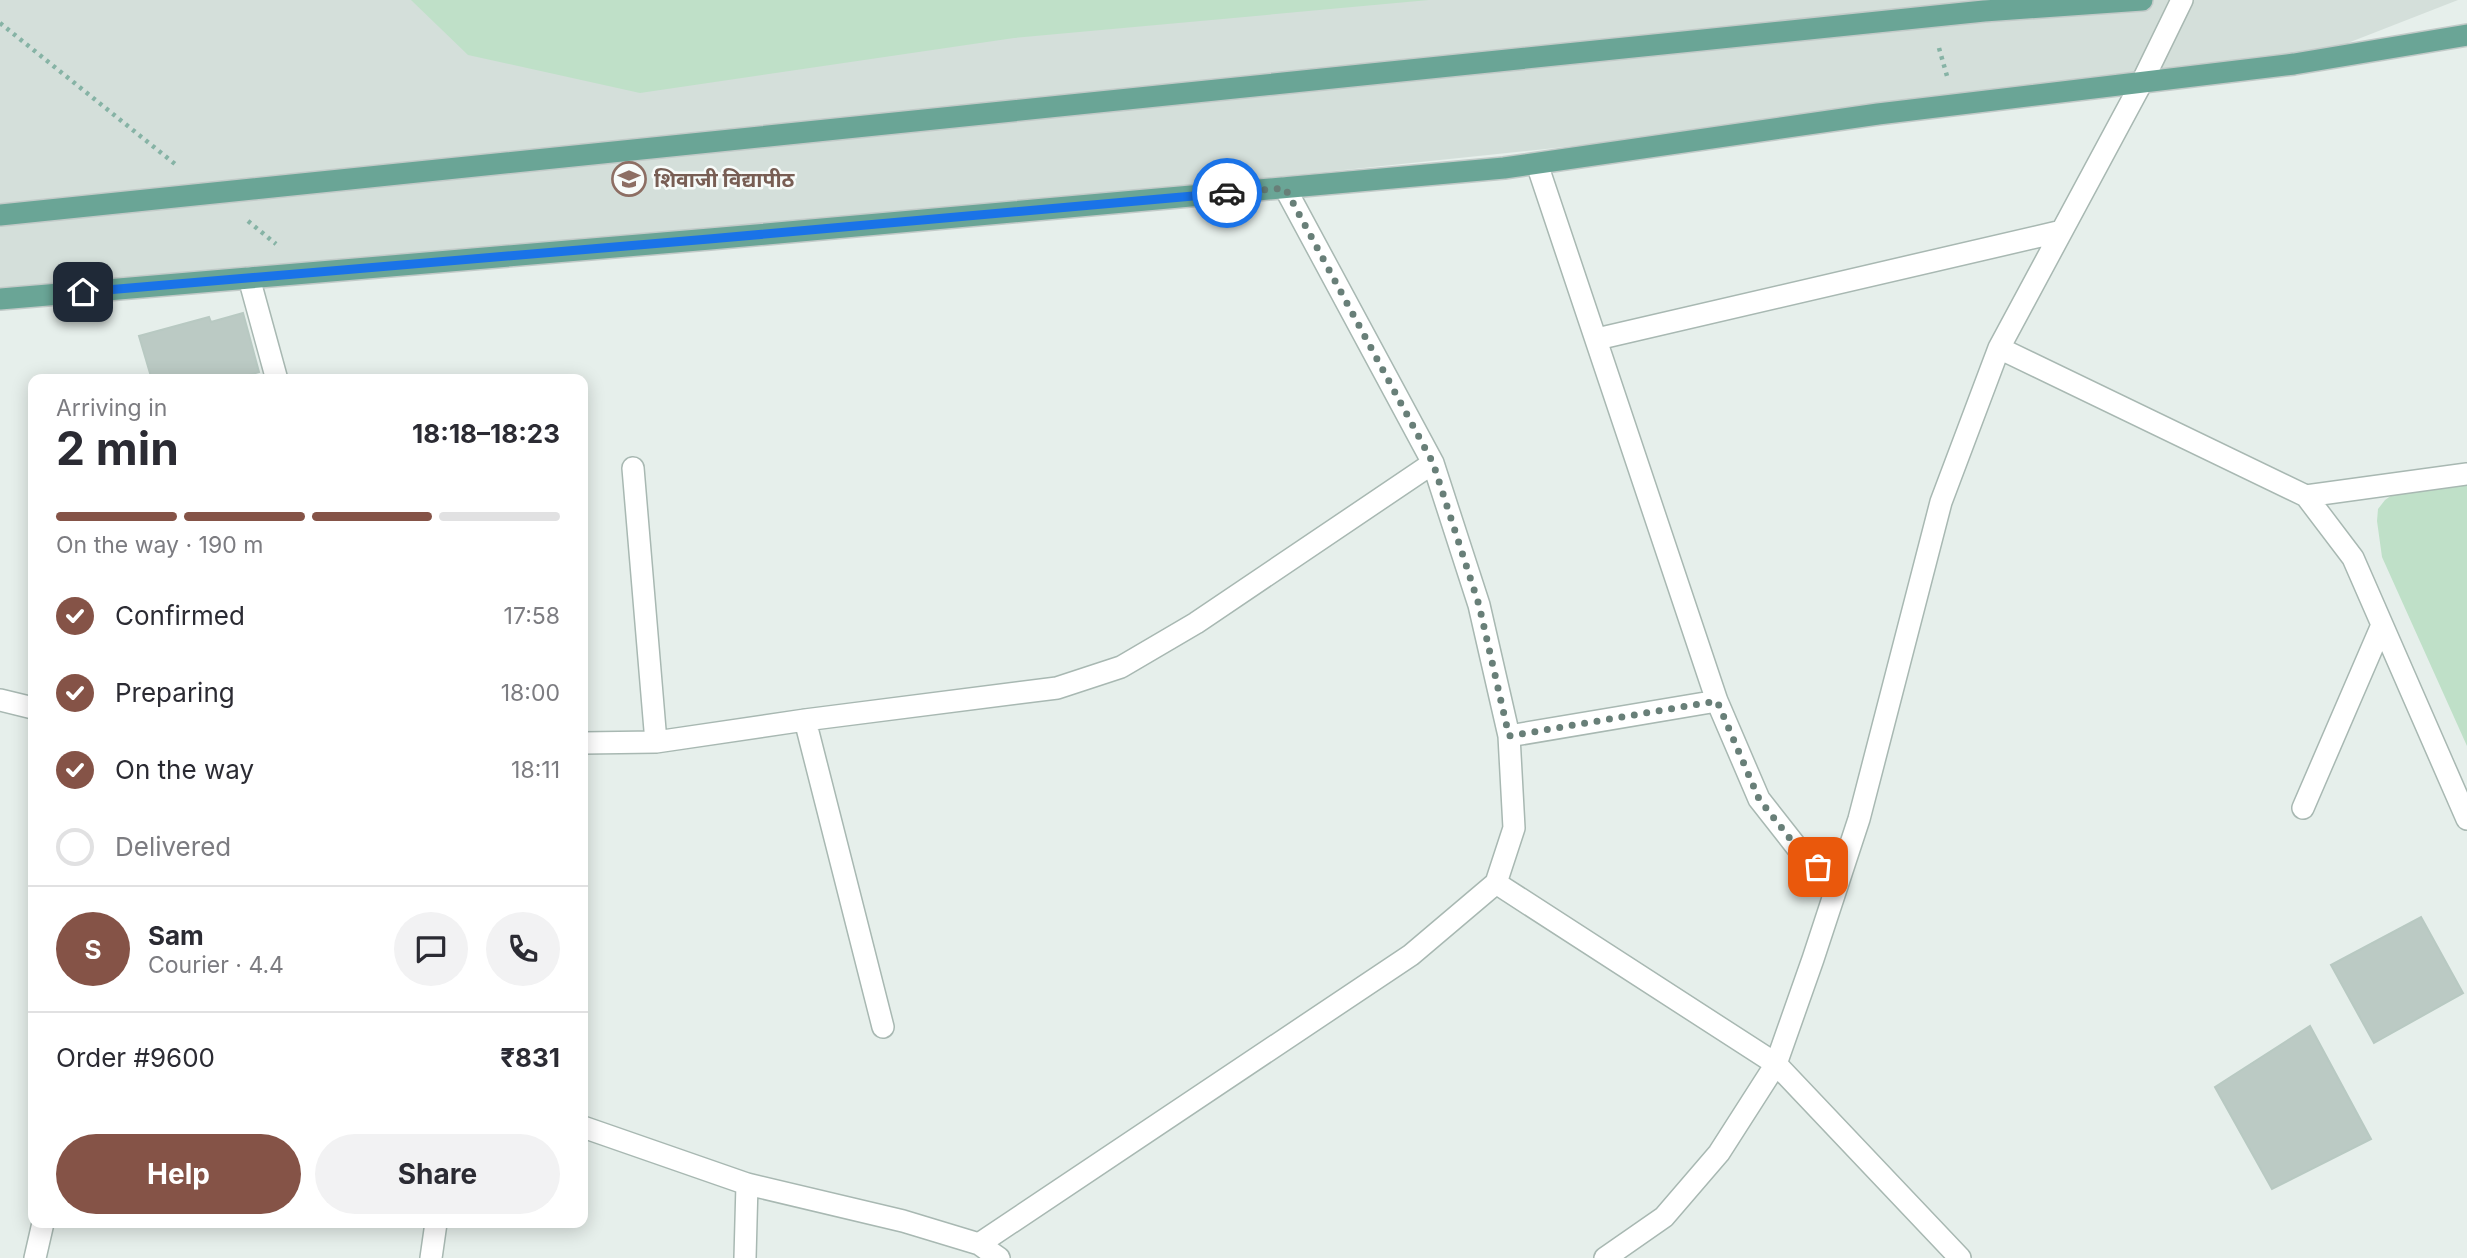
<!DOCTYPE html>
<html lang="en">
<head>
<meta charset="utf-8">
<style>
	:root { --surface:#fff; --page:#f2f2f3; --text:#2b2b33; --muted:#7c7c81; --line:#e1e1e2; --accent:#855347 }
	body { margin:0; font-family:Inter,"Noto Sans Devanagari",sans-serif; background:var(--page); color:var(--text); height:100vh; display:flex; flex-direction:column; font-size:26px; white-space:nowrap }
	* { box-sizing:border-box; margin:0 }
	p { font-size:23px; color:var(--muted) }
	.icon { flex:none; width:38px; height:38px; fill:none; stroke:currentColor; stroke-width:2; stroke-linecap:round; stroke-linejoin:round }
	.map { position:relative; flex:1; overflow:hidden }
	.drawer { position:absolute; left:28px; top:374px; width:560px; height:854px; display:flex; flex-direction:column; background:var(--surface); border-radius:14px; box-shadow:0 4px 18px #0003 }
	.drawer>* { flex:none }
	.pin { position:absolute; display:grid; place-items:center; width:60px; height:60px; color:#fff; margin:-30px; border-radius:14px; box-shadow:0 4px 10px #0006 }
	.courier { position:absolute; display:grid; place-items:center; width:70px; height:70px; margin:-35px; border:5px solid #1a73e8; border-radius:50%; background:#fff; color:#222; box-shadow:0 2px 9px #0007 }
	.overview em { font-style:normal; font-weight:700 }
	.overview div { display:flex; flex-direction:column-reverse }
	.overview { display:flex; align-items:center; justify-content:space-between; height:119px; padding:0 28px }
	h1 { font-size:46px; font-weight:700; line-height:52px }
	.bar { display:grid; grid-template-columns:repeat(4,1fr); gap:10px 7px; align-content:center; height:84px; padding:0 28px }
	.bar i { height:9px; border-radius:5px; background:var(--line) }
	.bar .current { background:var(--accent) }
	.bar p { grid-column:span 4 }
	.line { display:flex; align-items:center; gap:18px; padding:0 28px; border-top:2px solid var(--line) }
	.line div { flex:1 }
	.round { display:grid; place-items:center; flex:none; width:74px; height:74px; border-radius:37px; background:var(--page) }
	ol { padding:0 28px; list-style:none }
	li { display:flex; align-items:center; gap:21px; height:77px }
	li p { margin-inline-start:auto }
	li .icon { padding:7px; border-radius:50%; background:var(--accent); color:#fff; stroke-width:4 }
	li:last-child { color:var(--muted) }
	li i { width:38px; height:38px; border:4px solid var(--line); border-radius:50% }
	.action { display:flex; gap:14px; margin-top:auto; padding:14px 28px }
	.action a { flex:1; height:80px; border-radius:42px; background:var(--accent); color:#fff; font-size:28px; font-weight:700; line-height:80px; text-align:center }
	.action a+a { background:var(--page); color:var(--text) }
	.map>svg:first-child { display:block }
</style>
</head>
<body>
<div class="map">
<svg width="2467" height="1258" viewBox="0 0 2467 1258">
	<rect width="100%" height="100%" fill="#e6efeb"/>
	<path fill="#d4dfda" d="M0 0H2458L2294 64 1956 106 562 252 0 306Z"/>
	<path fill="#bfe0c8" d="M411 0H1429L1014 38 640 93 468 55Z
		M2467 480V746L2382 557 2377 521 2378 509 2385 500 2402 488Z"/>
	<path fill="#bbcac4" stroke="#b8c9c2" stroke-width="2" d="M243 313 259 372 232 380H152L139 336 209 317 211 322Z
		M2421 917 2463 993 2374 1043 2331 965Z
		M2310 1026 2371 1139 2272 1189 2215 1087Z"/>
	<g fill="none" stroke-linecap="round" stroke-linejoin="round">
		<g stroke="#a8b8b2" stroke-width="24">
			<path id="minor" d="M1537 164 1717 701 1759 799 1799 850 1837 883
				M249 278 277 380
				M1597 339 2062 231
				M1999 348 2306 496 2353 558 2467 819
				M633 468 656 742
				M2306 496 2467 474
				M0 700 33 708
				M805 720 883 1027
				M1509 736 1717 701
				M583 743 656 742 805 720 1057 688 1121 667 1196 623 1433 463
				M2303 808 2382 625
				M1496 883 1776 1064 1960 1258
				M583 1127 747 1184 903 1221 979 1244 999 1258
				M979 1244 1411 955 1496 883 1514 828 1509 736 1479 605 1433 463 1285 188
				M35 1258 43 1223
				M431 1258 436 1223
				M745 1258 747 1184
				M1605 1258 1664 1217 1719 1153 1776 1064 1813 959 1859 819 1941 502 1999 348 2142 82 2182 0"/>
		</g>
		<g stroke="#c2cac8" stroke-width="24">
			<path id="major" d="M0 215 1984 11 2142 0
				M0 299 710 239 1504 168 1878 114 2294 64 2467 35"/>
		</g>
		<path stroke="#86b3a5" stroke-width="4.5" stroke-dasharray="3.5 5" stroke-linecap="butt" d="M0 23 175 164
			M1939 48 1947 76
			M248 221 276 244"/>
		<use href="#minor" stroke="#fff" stroke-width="21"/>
		<use href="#major" stroke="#6aa596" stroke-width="21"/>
	</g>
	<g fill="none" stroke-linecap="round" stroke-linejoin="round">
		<path stroke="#687f78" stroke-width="7" stroke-dasharray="0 12.6" d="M1227 193 1285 188 1433 463 1479 605 1509 736 1717 701 1759 799 1799 850 1818 867"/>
		<path stroke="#1a73e8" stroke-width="9" d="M83 292 709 239 1227 193"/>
	</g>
	<defs>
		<g id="university-ring" transform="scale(1.75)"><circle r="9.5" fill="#f7fbf9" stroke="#8d6e63" stroke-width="1.5"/><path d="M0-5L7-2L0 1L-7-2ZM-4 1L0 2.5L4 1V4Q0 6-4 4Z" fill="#8d6e63"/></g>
	</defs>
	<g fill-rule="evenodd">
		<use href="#university-ring" x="629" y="179"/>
	</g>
	<g text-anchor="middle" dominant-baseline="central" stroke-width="5" stroke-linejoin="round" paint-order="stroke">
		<g font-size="21" font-weight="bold" fill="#785e54" stroke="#f7fbf9" text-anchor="start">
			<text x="654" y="179">शिवाजी विद्यापीठ</text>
		</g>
	</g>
</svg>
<div class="pin" style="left:1818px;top:867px;background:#ea580c"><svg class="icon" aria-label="bag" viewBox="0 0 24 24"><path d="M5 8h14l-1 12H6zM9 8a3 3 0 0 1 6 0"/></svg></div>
<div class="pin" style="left:83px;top:292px;background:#1f2937"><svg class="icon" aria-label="home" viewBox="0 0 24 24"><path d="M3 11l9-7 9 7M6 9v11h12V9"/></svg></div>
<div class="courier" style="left:1227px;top:193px"><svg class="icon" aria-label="car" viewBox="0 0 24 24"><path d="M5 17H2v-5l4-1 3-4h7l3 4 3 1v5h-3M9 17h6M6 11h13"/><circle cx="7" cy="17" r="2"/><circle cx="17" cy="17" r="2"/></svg></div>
<section class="drawer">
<div class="overview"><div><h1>2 min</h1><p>Arriving in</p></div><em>18:18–18:23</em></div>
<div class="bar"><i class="current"></i><i class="current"></i><i class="current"></i><i></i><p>On the way · 190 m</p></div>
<ol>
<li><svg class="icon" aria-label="check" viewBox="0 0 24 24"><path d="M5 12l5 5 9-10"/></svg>Confirmed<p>17:58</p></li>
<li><svg class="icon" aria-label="check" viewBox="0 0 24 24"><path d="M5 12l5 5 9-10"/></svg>Preparing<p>18:00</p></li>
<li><svg class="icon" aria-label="check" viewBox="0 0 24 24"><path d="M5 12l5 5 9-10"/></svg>On the way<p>18:11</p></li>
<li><i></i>Delivered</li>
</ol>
<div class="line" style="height:126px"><b class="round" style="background:var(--accent);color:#fff">S</b><div><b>Sam</b><p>Courier · 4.4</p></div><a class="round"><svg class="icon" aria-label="chat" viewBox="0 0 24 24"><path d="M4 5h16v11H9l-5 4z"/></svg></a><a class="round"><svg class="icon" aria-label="phone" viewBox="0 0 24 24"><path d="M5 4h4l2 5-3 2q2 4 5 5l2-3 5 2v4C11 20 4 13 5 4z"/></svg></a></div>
<div class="line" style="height:91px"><div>Order #9600</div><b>₹831</b></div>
<div class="action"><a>Help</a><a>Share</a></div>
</section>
</div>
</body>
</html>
